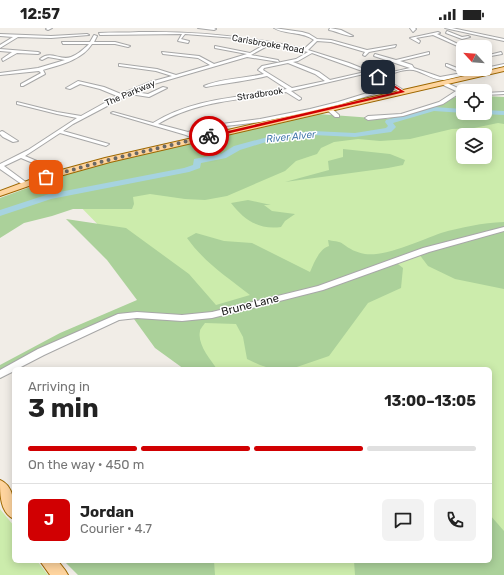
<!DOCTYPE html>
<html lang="en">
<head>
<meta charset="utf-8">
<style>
	:root { --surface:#fff; --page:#f2f2f2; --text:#222; --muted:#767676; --line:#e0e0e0; --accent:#d10002 }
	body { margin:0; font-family:Rubik,sans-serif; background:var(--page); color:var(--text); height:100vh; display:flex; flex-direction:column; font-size:15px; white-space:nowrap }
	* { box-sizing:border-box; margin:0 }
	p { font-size:13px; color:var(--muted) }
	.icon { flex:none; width:22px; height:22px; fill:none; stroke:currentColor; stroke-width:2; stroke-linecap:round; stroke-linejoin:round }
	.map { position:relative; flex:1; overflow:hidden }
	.panel { position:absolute; left:12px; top:339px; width:480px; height:196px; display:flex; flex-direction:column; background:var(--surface); border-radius:6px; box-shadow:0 2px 10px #0003 }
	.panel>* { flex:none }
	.needle { width:26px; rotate:296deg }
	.tools { position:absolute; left:456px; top:12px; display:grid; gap:8px }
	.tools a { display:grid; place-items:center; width:36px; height:36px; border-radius:6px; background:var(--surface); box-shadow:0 2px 10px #0003; font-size:20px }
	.pin { position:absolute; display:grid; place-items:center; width:34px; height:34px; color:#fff; margin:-17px; border-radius:8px; box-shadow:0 2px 6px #0006 }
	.courier { position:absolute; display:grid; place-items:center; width:40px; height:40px; margin:-20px; border:3px solid #d10002; border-radius:50%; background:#fff; color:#222; box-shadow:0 1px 5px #0007 }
	.head em { font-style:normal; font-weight:700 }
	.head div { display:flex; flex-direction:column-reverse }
	.head { display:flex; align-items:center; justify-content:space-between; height:68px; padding:0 16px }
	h1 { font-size:26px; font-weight:700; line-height:30px }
	.bar { display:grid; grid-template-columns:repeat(4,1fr); gap:6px 4px; align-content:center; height:48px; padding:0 16px }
	.bar i { height:5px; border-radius:3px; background:var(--line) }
	.bar .active { background:var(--accent) }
	.bar p { grid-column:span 4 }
	.line { display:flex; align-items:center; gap:10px; padding:0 16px; border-top:1px solid var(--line) }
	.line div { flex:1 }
	.round { display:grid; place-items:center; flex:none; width:42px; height:42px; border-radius:6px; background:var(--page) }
	.status { display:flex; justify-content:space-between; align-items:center; height:28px; padding:0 20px; background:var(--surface); direction:ltr }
	.status svg { height:11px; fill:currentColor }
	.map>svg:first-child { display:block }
</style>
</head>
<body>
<div class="status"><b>12:57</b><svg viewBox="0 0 49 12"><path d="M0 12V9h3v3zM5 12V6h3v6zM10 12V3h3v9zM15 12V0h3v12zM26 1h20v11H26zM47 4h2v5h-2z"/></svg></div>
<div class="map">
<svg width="504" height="547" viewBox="0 0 504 547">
	<rect width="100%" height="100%" fill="#f1ede7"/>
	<path fill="#ccecac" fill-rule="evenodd" d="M504 80V547H117L105 533H490V341H194L168 268 66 164 463 85H485ZM463 107H485V129H463Z
		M0 481 14 498V533H37L48 547H0Z"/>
	<path fill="#abd19a" d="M461 67 463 68V85H485V68L504 69V96L498 95 474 100 452 101 410 111 380 113 358 111 334 114 321 120 317 126 296 133 285 143 227 168 205 172 185 171 150 166 133 169 134 176 132 181H73L52 188 24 195 0 210V170L85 139 318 86 387 91 426 81Z
		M343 121 390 126 405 132 403 137 388 140 285 154 329 142 328 133 343 129Z
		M248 172 271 177H264L272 183 295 186 285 193 281 199C259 202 244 192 231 175Z
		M66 191 126 200 189 246 216 277 250 267C227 249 204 234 187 210L196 205 224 213 252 215 310 244C314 235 319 221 329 218L328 212C332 213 340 213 343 216 350 221 355 224 365 226 385 229 422 212 441 205 462 199 482 195 504 194V261L455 251 428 238 416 222 394 233 403 240 401 260 368 275 329 328 291 341H272L260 337 247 331 243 309 236 296 205 295C203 298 200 301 200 303 197 316 210 331 217 341H184L155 320 134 291 125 289 48 324 18 341H14V343L0 351V337L60 305 137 272 107 232Z
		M490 487 504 503V547H355L354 533H490Z
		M64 533H214L215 547H78Z"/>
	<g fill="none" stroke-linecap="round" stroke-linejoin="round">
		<path fill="#a6d3e0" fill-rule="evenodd" d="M434 79 463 81 464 85 434 83 393 95 396 99 391 104 355 109 313 107 276 111 240 122 226 130 201 135 200 140 189 144 51 171 0 188V182L49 166 184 140 193 137 194 131 221 126 234 118 275 107 313 103 355 105 386 100 388 98 385 94 386 92Z
			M485 82 504 83V87L482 86 485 85Z"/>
		<g stroke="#a7a7a7" stroke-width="2">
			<path id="minor" d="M47 0H52L48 2 46 1Z
				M198 0H214L216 1 214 2Z
				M274 0 302 4 309 6 317 11 331 12 367 22 396 17 395 19 369 24 365 28 363 27 365 24 331 14 317 13 308 22 349 35 379 47 410 40 374 28 375 26 396 32 429 24V26L400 33 412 37 414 40 440 49 462 45 446 38V36H447L467 44 504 36V38L444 52C434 52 426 46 417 43 406 39 392 46 382 49L405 63V65H401L393 60 342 76 310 84 260 94 217 99 192 106 201 110 202 111 199 113 186 107 111 85 113 84 153 95C195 69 241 70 287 61L267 48C247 53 226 55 206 59L204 58C218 51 247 50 264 46L258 42 262 38 296 31 308 24 271 16 251 27 278 32 279 34 247 29 154 56 135 64 148 66 163 59 167 60 149 69 130 66 73 96 63 103 109 116 106 118 60 105 25 128 51 139V141H47L21 130 4 138 27 155V157H23L0 141V136L28 122 77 90 57 86 17 76V74L57 84 81 88 117 68 100 61 80 56 70 61 66 60 78 53 104 59 121 66 150 54 172 48 156 43 120 38H119V36L157 41 176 47 210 37 198 30 163 26 162 24 199 28 214 36 247 26 215 20V18L250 25 267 15 236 10 185 6 181 11 189 13 188 15 178 13 182 6 100 7 99 5C112 4 126 5 139 4 195 3 249 8 304 21L314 12C302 3 286 7 274 0ZM312 25 365 44 330 52 319 44 293 34 298 33ZM288 35 315 46 325 53 292 60 263 42 264 40ZM368 45 390 58 338 74 310 81 260 91 207 98 188 104 158 96C197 72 243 72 286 64L299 72 301 71V70L291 63Z
				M330 0 341 2 353 8C349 9 335 3 329 2Z
				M410 0H415L416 1 413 4Z
				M445 0H452L504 11V13Z
				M447 3 462 9 468 8 470 9 462 11 446 5Z
				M438 4 440 5 437 6 462 18 479 14 481 15 462 20 433 7 416 10 420 13 419 15 410 10Z
				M0 6 51 8 87 6 89 7 51 10 18 9 0 20V17L13 9 0 8Z
				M94 7 97 8 94 14H115L130 18 128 19 115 16H92C82 32 60 37 43 42L45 46 23 58H21V56L41 45 39 43 0 47V45L38 40 65 32 48 29 42 32 40 31C51 22 60 33 71 29 77 27 84 21 89 16H63L62 14H90Z
				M0 21 38 24 40 25 38 26 17 25 3 33 2 31 12 24 0 23Z
				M501 24 502 26 491 28 489 27Z
				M441 54H445L464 63 463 65H460L443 76 403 88 368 92 365 90 368 88 401 86 439 74 456 63 441 56Z
				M504 64V66L485 67V65Z
				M327 80H331L339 87V89H335L327 82Z
				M2 103 4 104 18 113 13 114 3 109 0 106V104Z
				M504 199V203L429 224 323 262 212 290 182 293 137 290 119 292 44 327 17 341H14V343L0 350V342L38 321 118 286 137 284 182 287 212 284 318 258 423 220Z"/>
		</g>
		<g stroke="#9d6700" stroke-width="2">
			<path id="major" d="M504 39V43L110 134 49 151 0 168V163L43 147 105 130Z
				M0 452C15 458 14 478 14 491 0 485 0 466 0 452Z
				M40 533H58L65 542 68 547H50Z"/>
		</g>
		<use href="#minor" fill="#fff" fill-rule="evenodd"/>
		<use href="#major" fill="#fed49e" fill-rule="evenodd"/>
	</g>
	<path fill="#d10002" d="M377 48H380L405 64 209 110 206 108 400 63 377 50Z"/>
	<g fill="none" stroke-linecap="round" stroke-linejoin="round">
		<path stroke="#696866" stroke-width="4" stroke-dasharray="0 7.2" d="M46 149 108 132 209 108"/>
	</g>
	<g text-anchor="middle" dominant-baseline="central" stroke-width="3" stroke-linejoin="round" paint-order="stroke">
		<g font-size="9" fill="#202020" stroke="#fff">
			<text transform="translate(268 16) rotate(10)">Carisbrooke Road</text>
			<text transform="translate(130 65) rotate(-23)">The Parkway</text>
			<text transform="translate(260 66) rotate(-9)">Stradbrook</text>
		</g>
		<g font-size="10" font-style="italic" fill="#467aac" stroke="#fff">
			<text transform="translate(291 109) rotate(-6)">River Alver</text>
		</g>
		<g font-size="11" fill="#202020" stroke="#fff">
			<text transform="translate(250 277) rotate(-14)">Brune Lane</text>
		</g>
	</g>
</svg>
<div class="tools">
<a><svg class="needle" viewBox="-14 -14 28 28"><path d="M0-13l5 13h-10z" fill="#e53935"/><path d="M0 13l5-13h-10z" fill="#767676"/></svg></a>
<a><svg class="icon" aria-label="locate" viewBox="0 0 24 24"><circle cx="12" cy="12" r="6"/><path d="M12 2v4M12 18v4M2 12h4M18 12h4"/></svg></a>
<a><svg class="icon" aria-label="layers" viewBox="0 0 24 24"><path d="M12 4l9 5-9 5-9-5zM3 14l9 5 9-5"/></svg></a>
</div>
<div class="pin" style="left:46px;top:149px;background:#ea580c"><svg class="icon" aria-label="bag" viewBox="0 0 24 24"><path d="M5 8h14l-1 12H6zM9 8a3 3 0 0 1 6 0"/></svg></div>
<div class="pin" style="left:378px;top:49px;background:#1f2937"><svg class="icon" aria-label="home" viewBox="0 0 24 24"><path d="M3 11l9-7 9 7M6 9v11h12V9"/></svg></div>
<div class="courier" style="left:209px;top:108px"><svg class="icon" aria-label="bike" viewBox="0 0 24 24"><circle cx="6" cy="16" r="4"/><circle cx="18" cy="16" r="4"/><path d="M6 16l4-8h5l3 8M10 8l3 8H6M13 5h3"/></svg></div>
<section class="panel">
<div class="head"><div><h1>3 min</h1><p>Arriving in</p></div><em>13:00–13:05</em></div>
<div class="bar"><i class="active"></i><i class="active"></i><i class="active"></i><i></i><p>On the way · 450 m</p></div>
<div class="line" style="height:72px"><b class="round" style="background:var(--accent);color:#fff">J</b><div><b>Jordan</b><p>Courier · 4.7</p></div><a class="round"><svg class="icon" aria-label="chat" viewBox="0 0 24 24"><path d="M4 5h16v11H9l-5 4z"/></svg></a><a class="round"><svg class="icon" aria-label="phone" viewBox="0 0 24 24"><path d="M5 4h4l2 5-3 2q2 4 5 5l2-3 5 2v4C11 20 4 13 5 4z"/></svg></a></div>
</section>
</div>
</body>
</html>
